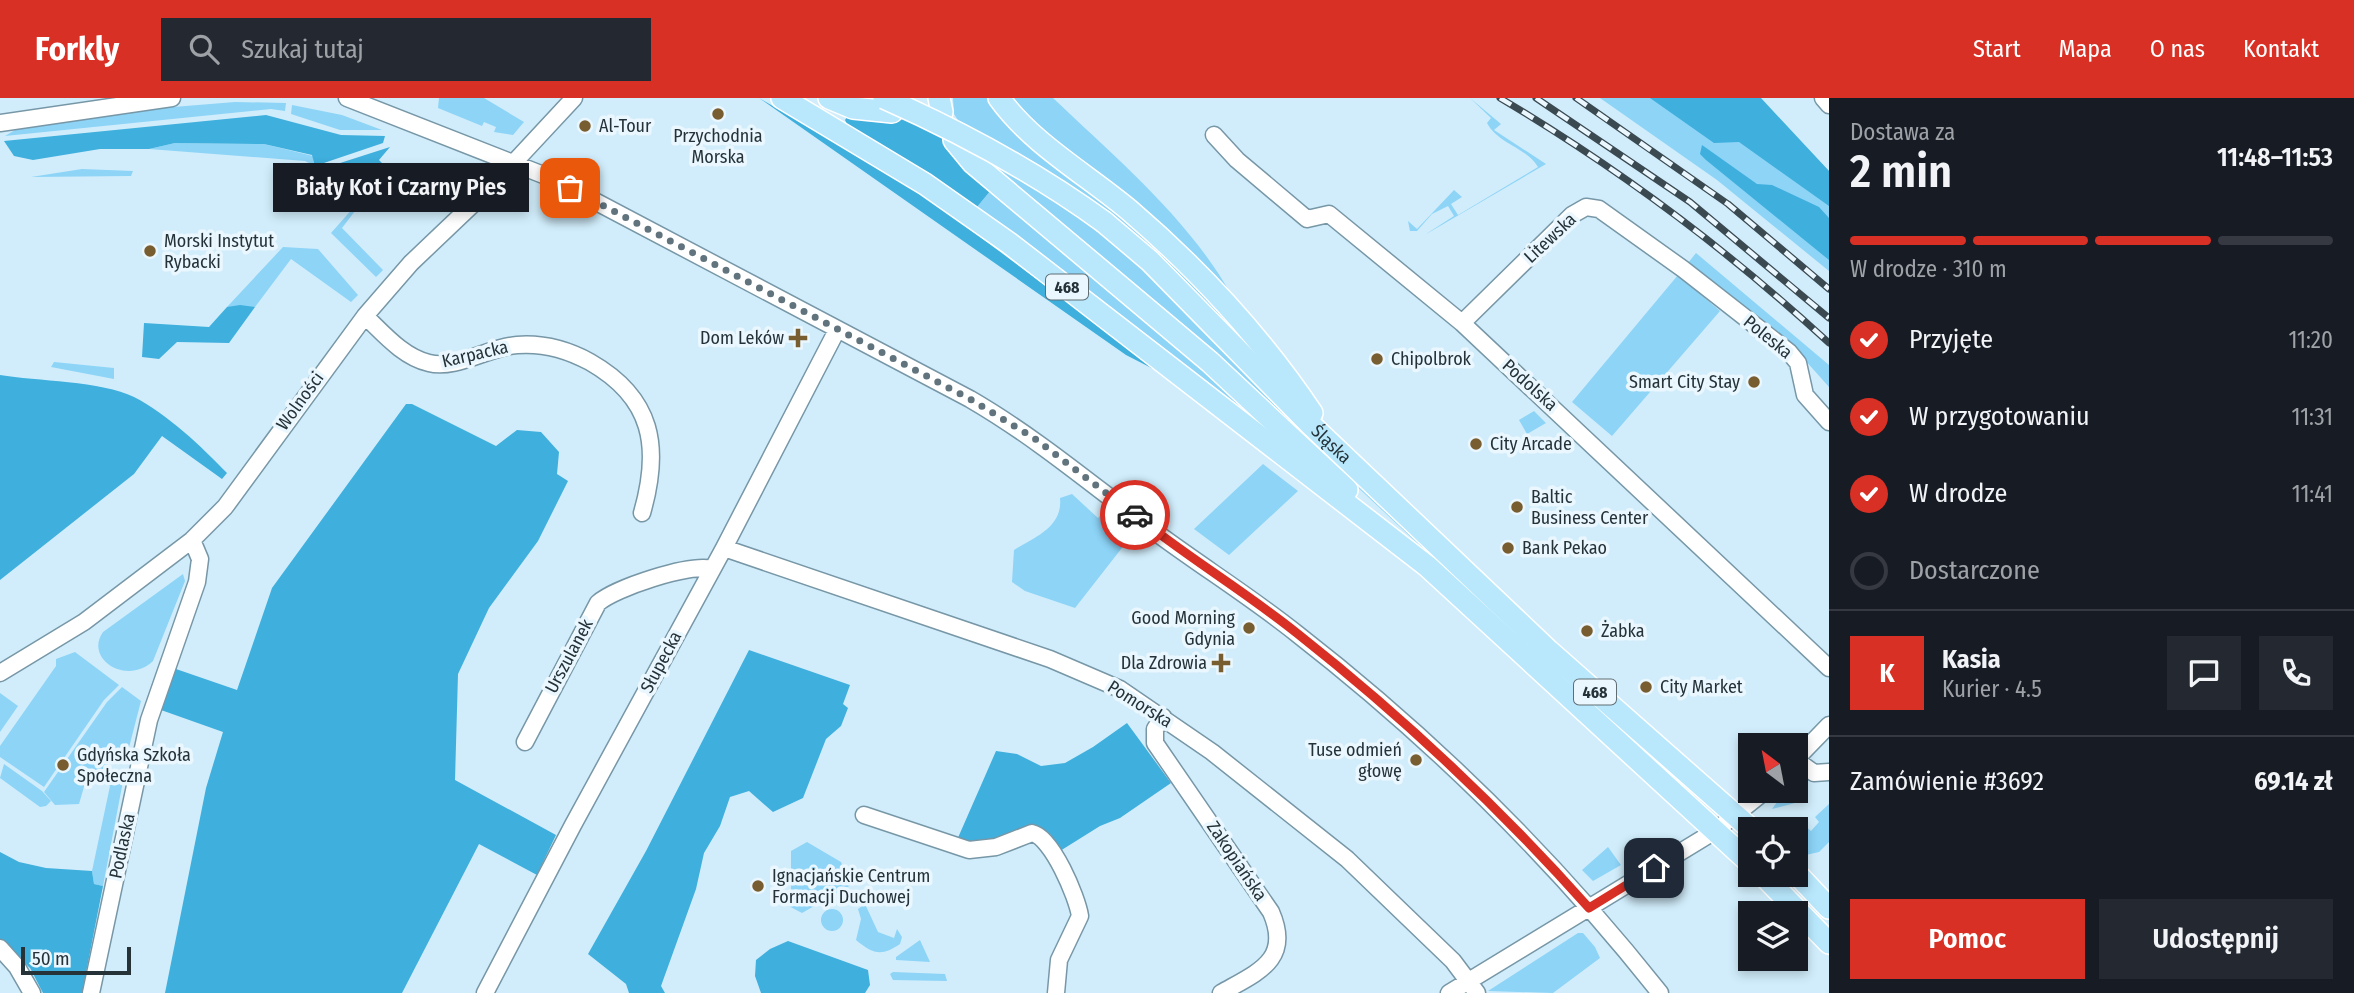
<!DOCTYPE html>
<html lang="pl">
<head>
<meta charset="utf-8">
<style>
	:root { --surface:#171b24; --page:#242831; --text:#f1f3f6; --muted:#9ea1a6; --line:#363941; --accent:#d93025 }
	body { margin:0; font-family:"Fira Sans Condensed",sans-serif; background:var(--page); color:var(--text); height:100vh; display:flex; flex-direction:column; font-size:26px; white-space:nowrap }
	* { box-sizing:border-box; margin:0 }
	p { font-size:23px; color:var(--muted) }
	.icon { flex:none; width:38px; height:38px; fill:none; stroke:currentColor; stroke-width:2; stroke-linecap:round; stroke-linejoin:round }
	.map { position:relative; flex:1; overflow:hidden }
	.drawer { display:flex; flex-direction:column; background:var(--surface); width:525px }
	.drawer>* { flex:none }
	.needle { width:46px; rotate:328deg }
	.controls { position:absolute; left:1738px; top:635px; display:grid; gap:14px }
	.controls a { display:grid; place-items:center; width:70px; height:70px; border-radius:0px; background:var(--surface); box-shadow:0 4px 10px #0003; font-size:35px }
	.scale { position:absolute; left:21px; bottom:18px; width:110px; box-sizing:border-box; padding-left:7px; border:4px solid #253339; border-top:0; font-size:19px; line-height:24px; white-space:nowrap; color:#253339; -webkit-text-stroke:5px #eaf7fe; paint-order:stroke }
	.pin { position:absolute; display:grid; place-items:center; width:60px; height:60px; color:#fff; margin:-30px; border-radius:14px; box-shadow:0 4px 10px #0006 }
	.courier { position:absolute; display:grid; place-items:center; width:70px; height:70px; margin:-35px; border:5px solid #d93025; border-radius:50%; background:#fff; color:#222; box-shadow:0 2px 9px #0007 }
	.bubble { position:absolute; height:49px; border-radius:0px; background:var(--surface); box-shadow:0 4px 10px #0003; font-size:23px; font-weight:600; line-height:49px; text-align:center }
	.summary em { font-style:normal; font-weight:600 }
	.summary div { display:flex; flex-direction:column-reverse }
	.summary { display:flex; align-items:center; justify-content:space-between; height:119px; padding:0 21px }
	h1 { font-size:46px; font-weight:600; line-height:52px }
	.bar { display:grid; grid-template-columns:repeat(4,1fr); gap:10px 7px; align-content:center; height:84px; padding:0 21px }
	.bar i { height:9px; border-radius:5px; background:var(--line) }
	.bar .active { background:var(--accent) }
	.bar p { grid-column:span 4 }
	.line { display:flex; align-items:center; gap:18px; padding:0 21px; border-top:2px solid var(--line) }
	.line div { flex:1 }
	.round { display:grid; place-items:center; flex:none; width:74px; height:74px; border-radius:0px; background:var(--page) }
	ol { padding:0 21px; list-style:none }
	li { display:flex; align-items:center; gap:21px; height:77px }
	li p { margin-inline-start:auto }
	li .icon { padding:7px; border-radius:50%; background:var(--accent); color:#fff; stroke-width:4 }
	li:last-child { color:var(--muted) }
	li i { width:38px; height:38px; border:4px solid var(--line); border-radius:50% }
	.cta { display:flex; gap:14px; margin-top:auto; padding:14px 21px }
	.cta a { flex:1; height:80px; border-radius:0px; background:var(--accent); color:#fff; font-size:28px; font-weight:600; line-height:80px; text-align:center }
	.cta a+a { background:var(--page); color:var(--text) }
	header { display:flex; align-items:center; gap:42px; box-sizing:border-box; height:98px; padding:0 35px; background:var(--accent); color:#fff }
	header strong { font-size:33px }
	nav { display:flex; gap:38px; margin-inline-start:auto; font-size:24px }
	.search { width:490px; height:63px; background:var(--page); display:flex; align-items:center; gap:18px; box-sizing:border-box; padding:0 24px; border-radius:0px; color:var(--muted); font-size:26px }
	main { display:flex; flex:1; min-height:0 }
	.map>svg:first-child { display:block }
</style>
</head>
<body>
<header>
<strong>Forkly</strong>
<div class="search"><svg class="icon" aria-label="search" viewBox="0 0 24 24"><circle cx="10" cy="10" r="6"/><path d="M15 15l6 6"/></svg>Szukaj tutaj</div>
<nav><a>Start</a><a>Mapa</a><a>O nas</a><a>Kontakt</a></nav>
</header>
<main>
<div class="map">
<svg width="1829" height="895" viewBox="0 0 1829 895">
	<rect width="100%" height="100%" fill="#d1edfb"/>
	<path fill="#8dd4f7" d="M439 0H484L524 24 513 37 494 34 496 29 484 24 482 28 438 10Z
		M953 0H988L1002 19 1164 153 1231 222 1273 275 1184 182 1111 116 1126 154 1705 699 1703 703 1542 562 1238 277 979 56 954 16Z
		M1013 0H1053C1117 61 1189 121 1232 198L1163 129 1100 75 1040 31Z
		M1470 0 1501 26 1494 32 1546 66 1428 135 1426 136 1454 118 1448 108 1432 116 1417 133H1410L1408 123 1417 131 1454 92 1462 99 1451 106 1458 117 1538 69C1526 49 1498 46 1487 25L1491 20Z
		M1600 0H1759L1829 73V173L1717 82Z
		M235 4 286 5 285 13 271 11 5 38 15 32 161 10Z
		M292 7 342 17 382 32H340L291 16Z
		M175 45 264 46 313 58 315 68 305 63 149 51Z
		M337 66 346 69 365 100 342 130 383 172 376 179 331 135 362 100 346 77 333 84 327 72Z
		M82 71 133 73 131 78 31 79Z
		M991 92 1265 326V330L977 109Z
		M283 149 318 151 358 197 351 204 291 161 255 209H227Z
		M1696 155 1829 267V289L1796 252 1688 165Z
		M1678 177 1720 213 1612 338 1572 304Z
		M54 264 114 270V281L51 269Z
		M1534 313 1546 325 1527 336 1519 322Z
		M1263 366 1298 393 1229 457 1194 431Z
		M1072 396 1098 420 1100 418 1132 437 1075 510 1025 493 1012 484 1014 452C1035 439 1063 429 1060 400Z
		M183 476 185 483 153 563C127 588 84 561 103 534Z
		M75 554 119 587 104 602 44 689 0 659V648L56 568V561Z
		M122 589 141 603 125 665 112 663 97 676 93 684 86 682 79 706 55 707 44 694 107 604Z
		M0 595 18 608 0 634Z
		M4 666 42 693 51 703 46 708 40 709 0 680Z
		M111 675 124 678 103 788 94 786 92 773 110 688 103 684Z
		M1805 682 1795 705 1772 711 1785 693H1796V685Z
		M1829 706V744L1819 754 1806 757 1796 746V736L1805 728 1811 733 1819 724 1815 719Z
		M807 744 841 764 851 787 802 815 779 803 791 796V753Z
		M1608 749 1621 767 1593 783 1582 772Z
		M865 806 878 834 894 840 897 831 902 839 900 846C882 858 874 857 856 842L861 821 858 811Z
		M821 822a11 11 0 1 1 22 0a11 11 0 1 1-22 0Z
		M1578 835H1583L1595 849 1600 860 1553 895 1488 893Z
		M920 842 930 864 896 862V859Z
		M893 874 945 876 947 883 893 882 890 876Z"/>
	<path fill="#3fafdd" d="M759 0 913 89 1167 278 1126 257Z
		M1650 0H1761L1829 73V108L1739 44 1714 45Z
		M266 17 341 37 385 38 383 45 315 68 312 57 264 46 175 45 149 51H100L33 62 14 58 4 43Z
		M900 17 947 39 991 92 977 109 848 28 845 22 847 19 880 23Z
		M1702 47 1757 86 1772 87 1819 109 1829 120V162L1706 62 1700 56Z
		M390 49 379 62 391 74 365 100 346 69 337 66Z
		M240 207 255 209 229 245 177 244 159 261 142 259 144 225 209 229 227 209Z
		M0 277C36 283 102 283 134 299 167 316 201 348 227 375L222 381 162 338 134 376 0 482Z
		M406 306H412L496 348 517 332 541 334 559 354 557 376 568 383 538 443 489 510 458 576 455 682 556 737 537 777 479 746 402 895H165L206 690 223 634 161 612 176 571 237 592 272 490Z
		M749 552 850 587 843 606 848 610 841 628 826 641 803 700 773 714 749 693 730 699 720 728 704 755 696 791 661 888 665 895H629L626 886 588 856 646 753Z
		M1127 625 1171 685 1120 720 1100 728 1060 753 1051 737 1037 730C1009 740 987 749 957 742L996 653 1017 656 1041 668 1065 665 1093 649Z
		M0 754 19 764 46 770 92 773 94 786 103 788 82 895H43L30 870 0 841Z
		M788 843 868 872 870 887 865 895H761L755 878 756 862 770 851Z"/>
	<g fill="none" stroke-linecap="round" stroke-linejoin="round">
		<g stroke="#7797a7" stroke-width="19">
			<path id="minor" d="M347 0 551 80 970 301C1037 340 1092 387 1154 433 1201 468 1251 499 1296 535 1431 640 1554 761 1660 895
				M1823 0 1829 7
				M0 25 172 0
				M1214 37 1237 62 1307 121 1329 116 1462 225 1829 570
				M365 218C383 235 403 259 429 265 456 272 489 249 517 247 542 245 568 252 590 264 653 300 661 349 642 415
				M1462 225 1572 117 1586 109 1599 111 1683 171 1789 254 1798 265 1805 297 1829 324
				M724 450 1050 561 1120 591 1212 654 1347 761 1453 863 1477 895
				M0 575 84 524 192 442 225 409 365 218 411 165 493 87 574 0
				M1163 619 1155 631V645L1271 814C1292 862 1258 874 1221 895
				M525 644 598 505C615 490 690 465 712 471
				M1796 661 1829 627
				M1796 662 1814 675 1829 674
				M864 717 969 752 996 749 1032 735C1052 739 1077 799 1080 818L1059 862 1056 895
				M0 850 17 869 32 895
				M91 895 149 622 197 484 200 461 192 442
				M485 895 573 727 724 450 837 232
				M1449 895 1715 733 1765 693"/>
		</g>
		<g stroke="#fff" stroke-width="24">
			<g id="major">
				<path d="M782 0 925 86 1009 145 1427 468 1750 765"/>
				<path d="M829 0 853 10 892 14"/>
				<path d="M939 0 942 14"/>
				<path d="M999 0C1032 46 1086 76 1129 112 1199 172 1261 239 1312 315"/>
				<path d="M954 42 973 65 1210 264 1347 392"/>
				<path id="s1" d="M1104 124 1150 163 1310 326 1549 553 1752 732"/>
				<path d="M1796 775 1829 810"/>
				<path d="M1763 777 1829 845"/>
			</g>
		</g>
		<use href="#minor" stroke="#fff" stroke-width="16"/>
		<use href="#major" stroke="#b9e8fd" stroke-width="21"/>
		<g stroke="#3b4a51" stroke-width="7">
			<path id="rail" d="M1500 0C1618 70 1728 152 1829 245
				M1536 0 1690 104 1829 220
				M1576 0 1728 106 1829 191"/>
		</g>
		<use href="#rail" stroke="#eaf7fe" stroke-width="4.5" stroke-dasharray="13" stroke-linecap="butt"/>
		<g stroke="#fff" stroke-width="24" stroke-linecap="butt">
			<path id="major-bridge" d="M884 0C963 35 1034 73 1104 124"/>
		</g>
		<use href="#major-bridge" stroke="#b9e8fd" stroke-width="21"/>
	</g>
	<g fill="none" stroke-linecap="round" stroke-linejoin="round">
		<path stroke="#61747d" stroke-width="7" stroke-dasharray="0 12.6" d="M570 90 970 301 1034 340 1135 417"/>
		<path stroke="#d93025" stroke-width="9" d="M1135 417C1187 459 1246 494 1298 536 1403 619 1500 710 1589 810L1654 770"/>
	</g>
	<g fill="#775d2f" stroke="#eaf7fe" stroke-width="2.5">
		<circle cx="718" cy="16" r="7"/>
		<circle cx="585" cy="28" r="7"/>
		<circle cx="150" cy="153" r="7"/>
		<path d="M794.5 229.5h7v7h7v7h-7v7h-7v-7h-7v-7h7z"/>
		<circle cx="1377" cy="261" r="7"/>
		<circle cx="1754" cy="284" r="7"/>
		<circle cx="1476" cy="346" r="7"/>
		<circle cx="1517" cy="409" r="7"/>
		<circle cx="1508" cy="450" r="7"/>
		<circle cx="1249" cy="530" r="7"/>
		<circle cx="1587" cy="533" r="7"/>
		<path d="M1217.5 554.5h7v7h7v7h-7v7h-7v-7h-7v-7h7z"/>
		<circle cx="1646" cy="589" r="7"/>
		<circle cx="1416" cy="662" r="7"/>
		<circle cx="63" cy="667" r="7"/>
		<circle cx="758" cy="788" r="7"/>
	</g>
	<g text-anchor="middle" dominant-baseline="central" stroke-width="7" stroke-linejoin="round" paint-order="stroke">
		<g fill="#eaf7fe" stroke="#606e74" stroke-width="2">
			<rect x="1046" y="176.5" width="42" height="25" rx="5"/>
			<rect x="1574" y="581.5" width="42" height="25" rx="5"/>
		</g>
		<g font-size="16" font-weight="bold" fill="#253339">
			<text x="1067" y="189">468</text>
			<text x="1595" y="594">468</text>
		</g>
		<g font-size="18" fill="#253339" stroke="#eaf7fe" text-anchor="start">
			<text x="599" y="28">Al-Tour</text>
			<text x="718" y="38" text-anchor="middle">Przychodnia<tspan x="718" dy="21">Morska</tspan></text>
			<text x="164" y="143">Morski Instytut<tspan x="164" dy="21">Rybacki</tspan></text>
			<text x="784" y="240" text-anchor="end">Dom Leków</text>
			<text x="1391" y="261">Chipolbrok</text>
			<text x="1740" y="284" text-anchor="end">Smart City Stay</text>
			<text x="1490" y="346">City Arcade</text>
			<text x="1531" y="399">Baltic<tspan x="1531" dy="21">Business Center</tspan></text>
			<text x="1522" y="450">Bank Pekao</text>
			<text x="1235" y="520" text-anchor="end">Good Morning<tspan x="1235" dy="21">Gdynia</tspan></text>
			<text x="1601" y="533">Żabka</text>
			<text x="1207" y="565" text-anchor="end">Dla Zdrowia</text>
			<text x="1660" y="589">City Market</text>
			<text x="1402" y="652" text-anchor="end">Tuse odmień<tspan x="1402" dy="21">głowę</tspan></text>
			<text x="77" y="657">Gdyńska Szkoła<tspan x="77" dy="21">Społeczna</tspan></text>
			<text x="772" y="778">Ignacjańskie Centrum<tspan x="772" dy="21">Formacji Duchowej</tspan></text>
		</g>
		<g font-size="18" fill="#253339" stroke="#eaf7fe">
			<text transform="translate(1550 140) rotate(-43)">Litewska</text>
			<text transform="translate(1768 239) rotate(39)">Poleska</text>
			<text transform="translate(475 256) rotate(-13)">Karpacka</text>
			<text transform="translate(1530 287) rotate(42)">Podolska</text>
			<text transform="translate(300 303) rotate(-54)">Wolności</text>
			<text stroke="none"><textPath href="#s1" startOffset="318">Śląska</textPath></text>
			<text transform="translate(569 558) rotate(-62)">Urszulanek</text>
			<text transform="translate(661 564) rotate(-62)">Słupecka</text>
			<text transform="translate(1140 606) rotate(32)">Pomorska</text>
			<text transform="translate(122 748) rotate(-78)">Podlaska</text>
			<text transform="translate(1237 763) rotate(56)">Zakopiańska</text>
		</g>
	</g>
</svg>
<div class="controls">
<a><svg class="needle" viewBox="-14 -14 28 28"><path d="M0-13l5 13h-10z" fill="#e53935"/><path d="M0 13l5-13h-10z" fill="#9ea1a6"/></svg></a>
<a><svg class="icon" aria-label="locate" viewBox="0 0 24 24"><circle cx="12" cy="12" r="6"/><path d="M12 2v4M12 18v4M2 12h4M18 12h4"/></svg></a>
<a><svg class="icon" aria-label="layers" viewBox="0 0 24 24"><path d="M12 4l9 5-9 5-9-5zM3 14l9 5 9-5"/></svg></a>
</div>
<div class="scale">50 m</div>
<div class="pin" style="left:570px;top:90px;background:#ea580c"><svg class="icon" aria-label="bag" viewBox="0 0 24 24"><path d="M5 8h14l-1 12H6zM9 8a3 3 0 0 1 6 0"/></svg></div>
<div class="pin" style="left:1654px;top:770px;background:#1f2937"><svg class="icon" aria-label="home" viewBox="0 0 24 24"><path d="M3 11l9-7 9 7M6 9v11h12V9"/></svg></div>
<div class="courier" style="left:1135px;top:417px"><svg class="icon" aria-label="car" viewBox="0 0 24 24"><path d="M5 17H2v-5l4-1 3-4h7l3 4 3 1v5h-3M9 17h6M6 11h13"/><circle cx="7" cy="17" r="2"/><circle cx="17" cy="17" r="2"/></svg></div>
<div class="bubble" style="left:273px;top:65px;width:256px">Biały Kot i Czarny Pies</div>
</div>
<section class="drawer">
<div class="summary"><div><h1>2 min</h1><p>Dostawa za</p></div><em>11:48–11:53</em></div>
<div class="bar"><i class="active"></i><i class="active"></i><i class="active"></i><i></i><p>W drodze · 310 m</p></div>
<ol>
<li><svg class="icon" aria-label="check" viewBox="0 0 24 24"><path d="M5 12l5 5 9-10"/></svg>Przyjęte<p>11:20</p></li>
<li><svg class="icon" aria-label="check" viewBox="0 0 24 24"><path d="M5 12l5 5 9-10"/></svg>W przygotowaniu<p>11:31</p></li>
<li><svg class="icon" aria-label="check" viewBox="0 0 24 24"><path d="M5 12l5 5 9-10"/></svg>W drodze<p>11:41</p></li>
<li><i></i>Dostarczone</li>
</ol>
<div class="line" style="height:126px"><b class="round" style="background:var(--accent);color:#fff">K</b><div><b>Kasia</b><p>Kurier · 4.5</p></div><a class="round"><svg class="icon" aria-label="chat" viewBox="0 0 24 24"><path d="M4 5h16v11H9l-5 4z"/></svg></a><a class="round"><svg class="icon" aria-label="phone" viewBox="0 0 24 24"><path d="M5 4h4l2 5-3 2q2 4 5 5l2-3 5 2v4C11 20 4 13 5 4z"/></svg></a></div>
<div class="line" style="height:91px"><div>Zamówienie #3692</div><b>69.14 zł</b></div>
<div class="cta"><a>Pomoc</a><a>Udostępnij</a></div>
</section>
</main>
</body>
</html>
